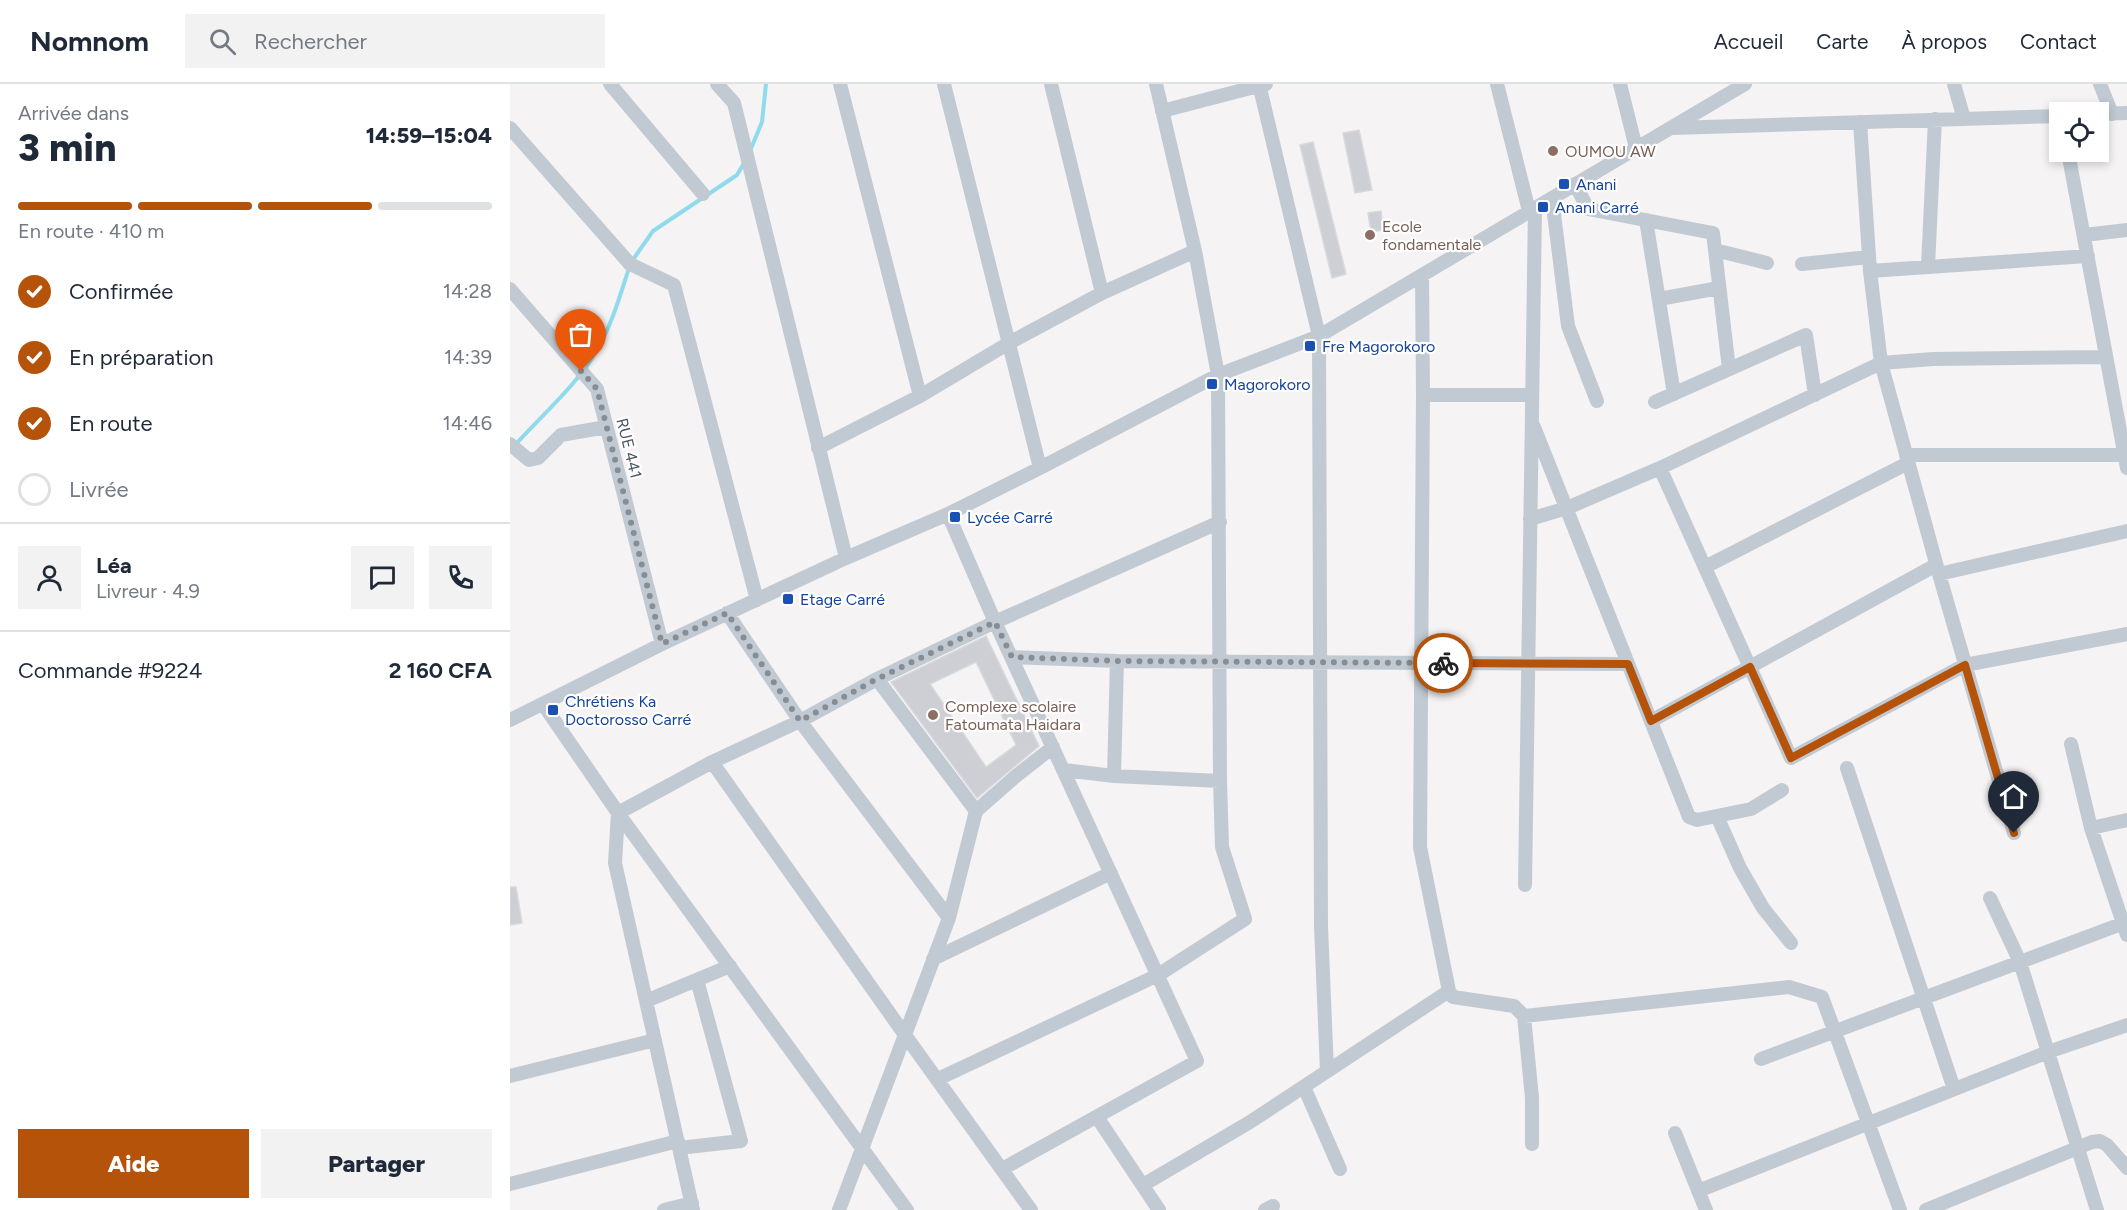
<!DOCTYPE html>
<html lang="fr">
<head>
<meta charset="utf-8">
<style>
	:root { --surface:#fff; --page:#f2f2f3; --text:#1f2937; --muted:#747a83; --line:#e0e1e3; --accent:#b45309 }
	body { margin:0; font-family:Figtree,sans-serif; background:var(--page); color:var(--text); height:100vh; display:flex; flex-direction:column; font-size:22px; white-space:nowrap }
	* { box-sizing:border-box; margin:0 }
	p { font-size:20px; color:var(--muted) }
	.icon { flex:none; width:33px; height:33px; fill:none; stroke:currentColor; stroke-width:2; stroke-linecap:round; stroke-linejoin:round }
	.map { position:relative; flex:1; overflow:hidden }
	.drawer { display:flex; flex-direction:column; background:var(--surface); width:510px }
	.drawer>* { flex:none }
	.controls { position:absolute; left:1539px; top:18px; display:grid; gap:12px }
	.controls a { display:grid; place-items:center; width:60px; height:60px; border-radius:0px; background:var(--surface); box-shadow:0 3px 9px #0003; font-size:30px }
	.pin { position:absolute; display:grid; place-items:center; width:51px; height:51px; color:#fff; margin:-62px -26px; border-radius:50% 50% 50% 0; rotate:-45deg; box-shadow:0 0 6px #0007 }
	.pin .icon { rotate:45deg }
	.courier { position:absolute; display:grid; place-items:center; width:60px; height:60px; margin:-30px; border:4px solid #b45309; border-radius:50%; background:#fff; color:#222; box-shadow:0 2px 8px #0007 }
	.overview em { font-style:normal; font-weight:800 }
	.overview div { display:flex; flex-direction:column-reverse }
	.overview { display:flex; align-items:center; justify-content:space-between; height:102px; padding:0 18px }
	h1 { font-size:39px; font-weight:800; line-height:45px }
	.bar { display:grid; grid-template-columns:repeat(4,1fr); gap:9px 6px; align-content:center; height:72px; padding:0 18px }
	.bar i { height:8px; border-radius:4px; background:var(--line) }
	.bar .on { background:var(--accent) }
	.bar p { grid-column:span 4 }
	.line { display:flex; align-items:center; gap:15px; padding:0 18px; border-top:2px solid var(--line) }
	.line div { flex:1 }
	.round { display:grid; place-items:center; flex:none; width:63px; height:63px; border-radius:0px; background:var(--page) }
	ol { padding:0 18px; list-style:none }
	li { display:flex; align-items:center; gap:18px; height:66px }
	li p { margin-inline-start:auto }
	li .icon { padding:6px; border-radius:50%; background:var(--accent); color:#fff; stroke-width:4 }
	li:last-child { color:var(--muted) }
	li i { width:33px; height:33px; border:3px solid var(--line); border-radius:50% }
	.cta { display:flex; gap:12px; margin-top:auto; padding:12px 18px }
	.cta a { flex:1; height:69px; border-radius:0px; background:var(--accent); color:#fff; font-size:24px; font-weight:800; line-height:69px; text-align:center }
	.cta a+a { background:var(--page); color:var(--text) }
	header { display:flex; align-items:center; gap:36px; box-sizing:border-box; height:84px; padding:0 30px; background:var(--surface); border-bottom:2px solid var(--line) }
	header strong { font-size:28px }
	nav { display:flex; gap:33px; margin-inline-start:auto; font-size:21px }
	.search { width:420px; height:54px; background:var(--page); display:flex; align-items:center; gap:15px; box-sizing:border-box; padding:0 21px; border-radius:0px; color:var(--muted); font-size:22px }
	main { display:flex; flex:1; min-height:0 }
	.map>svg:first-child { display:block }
</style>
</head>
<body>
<header>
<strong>Nomnom</strong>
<div class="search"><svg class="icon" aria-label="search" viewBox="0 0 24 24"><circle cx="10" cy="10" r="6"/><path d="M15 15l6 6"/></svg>Rechercher</div>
<nav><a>Accueil</a><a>Carte</a><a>À propos</a><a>Contact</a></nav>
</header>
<main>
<section class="drawer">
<div class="overview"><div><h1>3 min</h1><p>Arrivée dans</p></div><em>14:59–15:04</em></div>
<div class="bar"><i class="on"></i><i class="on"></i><i class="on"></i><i></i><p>En route · 410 m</p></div>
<ol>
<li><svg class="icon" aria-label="check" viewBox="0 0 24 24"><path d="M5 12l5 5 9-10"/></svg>Confirmée<p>14:28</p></li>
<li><svg class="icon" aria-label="check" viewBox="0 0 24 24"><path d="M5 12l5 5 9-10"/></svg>En préparation<p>14:39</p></li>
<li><svg class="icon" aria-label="check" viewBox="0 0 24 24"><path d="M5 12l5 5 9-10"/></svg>En route<p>14:46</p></li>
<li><i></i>Livrée</li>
</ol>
<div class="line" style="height:108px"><a class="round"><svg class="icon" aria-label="person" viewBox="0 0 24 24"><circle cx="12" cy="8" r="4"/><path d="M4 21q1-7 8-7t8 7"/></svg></a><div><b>Léa</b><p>Livreur · 4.9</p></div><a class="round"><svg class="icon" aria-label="chat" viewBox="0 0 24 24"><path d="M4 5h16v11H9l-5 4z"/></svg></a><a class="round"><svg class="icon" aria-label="phone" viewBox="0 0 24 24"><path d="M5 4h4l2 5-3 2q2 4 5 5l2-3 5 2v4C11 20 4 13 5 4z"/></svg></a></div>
<div class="line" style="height:78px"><div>Commande #9224</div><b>2 160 CFA</b></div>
<div class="cta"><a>Aide</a><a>Partager</a></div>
</section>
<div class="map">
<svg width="1617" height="1126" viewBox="0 0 1617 1126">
	<rect width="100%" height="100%" fill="#f5f3f3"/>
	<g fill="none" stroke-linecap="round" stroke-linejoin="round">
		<path stroke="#90daee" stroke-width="4" d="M240 67 252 38 256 0
			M122 177 143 147 227 91 234 79
			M5 361C32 331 67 301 87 266 102 240 110 212 119 184"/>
	</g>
	<path fill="#cdcfd5" stroke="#d7d9de" stroke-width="1.5" fill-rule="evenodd" d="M849 46 862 106 845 109 833 49Z
		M803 58 836 190 822 194 790 61Z
		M871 127 873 146 861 148 858 129Z
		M476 552 529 662 467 714 381 598ZM466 578 506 661 476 683 420 600Z
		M0 803H6L12 839 0 841Z"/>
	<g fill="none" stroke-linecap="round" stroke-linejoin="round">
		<path stroke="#c1cad2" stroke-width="14" d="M100 0 193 110
			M207 0 224 19 336 474
			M330 0 410 312
			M434 0 530 384
			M541 0 592 209
			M749 0 809 252 811 842 817 987
			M987 0 1019 127
			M1110 0 1126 64
			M1444 0 1454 35
			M1590 0 1602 30
			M652 27 756 0
			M1588 30 1617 29
			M1350 38 1360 187 1371 279 1429 490 1617 447
			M0 44 120 180 164 201 247 516
			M1162 44 1550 32
			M1558 68 1617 384
			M1065 100 1078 125 1203 149 1219 285
			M1042 114 1058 242 1087 317
			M1136 136 1164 310
			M1574 151 1617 146
			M1205 166 1257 179
			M1292 180 1359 173
			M1418 182 1425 35
			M1360 187 1578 172
			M912 191 913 311 910 763 939 907 943 913 1004 922 1014 932 1022 1014V1060
			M0 205 87 305 152 560
			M1149 215 1209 204
			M913 311H1022
			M1145 318 1296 251 1305 311
			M1024 343 1179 733 1187 736 1241 725 1272 706
			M0 360 19 376 28 374 51 351 96 343
			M308 364 410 312 499 259 592 209 685 167
			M1396 371H1615
			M1150 384 1281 674 1455 581 1617 550
			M438 430 485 538 687 977 492 1085
			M1020 435 1057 424 1150 384 1371 279 1423 275 1596 273
			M1195 483 1398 379
			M1429 490 1504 749
			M217 529 290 637 439 834
			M502 573 607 577 1118 580
			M367 595 466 727
			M33 620 108 729 397 1126
			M0 636 152 560 336 474 438 430 530 384 708 291 809 252 1235 0
			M1141 637 1426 481
			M1561 660 1581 744 1617 851
			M202 678 395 951 521 1126
			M1337 684 1444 1005
			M554 686 604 692 710 697
			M604 692 607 577
			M1207 732 1230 784 1253 824 1281 859
			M1581 744 1617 736
			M1015 801 1025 124
			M1480 814 1510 878 1587 1126
			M423 875 601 789
			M136 917 220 882
			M1014 932 1279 903 1312 913 1390 1126
			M1251 975 1614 839
			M0 992 145 956
			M428 995 648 891 735 835 712 763 710 697 708 291 685 167 646 0
			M794 1003 830 1085
			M587 1033 649 1126
			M1165 1049 1196 1126
			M169 1064 231 1057 187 896
			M0 1100 168 1057
			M633 1101 740 1038 939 907
			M1188 1107 1538 968 1617 941
			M154 1126 182 1119
			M183 1126 105 779 108 729 202 678 290 637 367 595 485 538 710 438
			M329 1126 439 834 466 727 506 692 543 663
			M755 1126 763 1122
			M1416 1126 1582 1058 1590 1057 1597 1061 1617 1084"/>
	</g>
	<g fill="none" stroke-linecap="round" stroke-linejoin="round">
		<path stroke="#868d94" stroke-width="6" stroke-dasharray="0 10.8" d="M71 287 87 305 152 560 217 529 290 637 367 595 485 538 502 573 607 577 933 579"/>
		<path stroke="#b45309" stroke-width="8" d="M933 579 1118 580 1141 637 1240 583 1281 674 1455 581 1504 749"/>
	</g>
	<g fill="#8d6e63" stroke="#fff" stroke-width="2">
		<circle cx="1043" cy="67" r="6"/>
		<circle cx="860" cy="151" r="6"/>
		<circle cx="423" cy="631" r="6"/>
	</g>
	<g fill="#1a4fb4" stroke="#fff" stroke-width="2">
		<rect x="1048" y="94" width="12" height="12" rx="3"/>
		<rect x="1027" y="117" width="12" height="12" rx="3"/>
		<rect x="794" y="256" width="12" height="12" rx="3"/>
		<rect x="696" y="294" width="12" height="12" rx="3"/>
		<rect x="439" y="427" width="12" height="12" rx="3"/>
		<rect x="272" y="509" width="12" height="12" rx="3"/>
		<rect x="37" y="620" width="12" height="12" rx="3"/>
	</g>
	<g text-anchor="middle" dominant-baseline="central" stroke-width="4.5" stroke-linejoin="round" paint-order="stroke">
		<g font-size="16" fill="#785e54" stroke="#fff" text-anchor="start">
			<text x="1055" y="67">OUMOU AW</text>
			<text x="872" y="142">Ecole<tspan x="872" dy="18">fondamentale</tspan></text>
			<text x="435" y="622">Complexe scolaire<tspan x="435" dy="18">Fatoumata Haidara</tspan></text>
		</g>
		<g font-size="16" fill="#164399" stroke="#fff" text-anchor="start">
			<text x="1066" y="100">Anani</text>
			<text x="1045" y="123">Anani Carré</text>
			<text x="812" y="262">Fre Magorokoro</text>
			<text x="714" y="300">Magorokoro</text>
			<text x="457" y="433">Lycée Carré</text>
			<text x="290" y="515">Etage Carré</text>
			<text x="55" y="617">Chrétiens Ka<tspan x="55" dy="18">Doctorosso Carré</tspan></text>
		</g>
		<g font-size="16" fill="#4a5661" stroke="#fff">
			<text transform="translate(119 364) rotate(76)">RUE 441</text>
		</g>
	</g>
</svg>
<div class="controls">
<a><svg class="icon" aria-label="locate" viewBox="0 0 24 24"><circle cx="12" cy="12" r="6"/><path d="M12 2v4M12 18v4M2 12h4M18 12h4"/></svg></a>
</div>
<div class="pin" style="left:71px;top:287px;background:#ea580c"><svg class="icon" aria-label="bag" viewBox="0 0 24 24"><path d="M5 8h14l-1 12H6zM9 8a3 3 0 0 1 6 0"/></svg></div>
<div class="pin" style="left:1504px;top:749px;background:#1f2937"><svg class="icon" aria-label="home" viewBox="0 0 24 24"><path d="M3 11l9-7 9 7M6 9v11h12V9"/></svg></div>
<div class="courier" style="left:933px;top:579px"><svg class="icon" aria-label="bike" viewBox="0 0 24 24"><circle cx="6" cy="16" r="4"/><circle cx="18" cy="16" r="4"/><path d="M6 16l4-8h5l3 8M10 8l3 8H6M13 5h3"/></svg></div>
</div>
</main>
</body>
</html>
